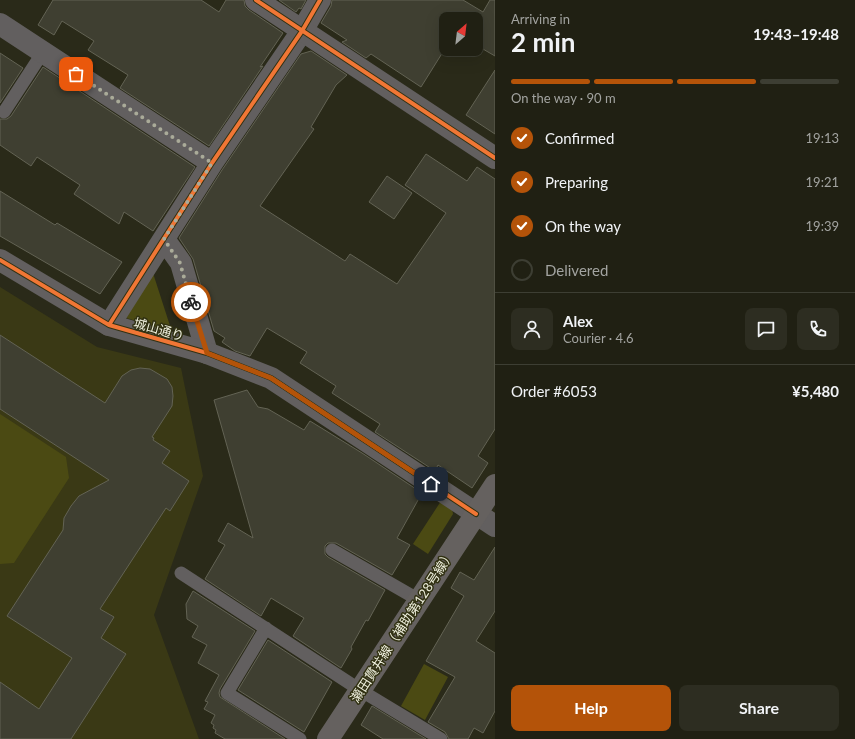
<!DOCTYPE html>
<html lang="en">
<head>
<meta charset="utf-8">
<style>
	:root { --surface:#202013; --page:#2d2d21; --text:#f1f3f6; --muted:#a2a3a0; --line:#3d3e33; --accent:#b45309 }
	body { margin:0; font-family:Lato,"Noto Sans JP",sans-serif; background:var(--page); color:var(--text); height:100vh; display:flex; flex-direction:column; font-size:15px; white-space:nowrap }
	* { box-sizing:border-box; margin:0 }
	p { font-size:13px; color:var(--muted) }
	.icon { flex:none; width:22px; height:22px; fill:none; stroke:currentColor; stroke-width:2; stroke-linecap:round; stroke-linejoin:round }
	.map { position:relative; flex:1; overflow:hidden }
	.sheet { display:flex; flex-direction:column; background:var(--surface); width:360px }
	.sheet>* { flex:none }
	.needle { width:26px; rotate:28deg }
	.fabs { position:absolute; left:439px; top:12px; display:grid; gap:8px }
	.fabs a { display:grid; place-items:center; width:44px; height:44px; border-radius:8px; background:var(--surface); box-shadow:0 4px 16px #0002,0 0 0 1px var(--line); font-size:20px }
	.pin { position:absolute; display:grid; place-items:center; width:34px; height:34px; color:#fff; margin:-17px; border-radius:8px; box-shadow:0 2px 6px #0006 }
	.courier { position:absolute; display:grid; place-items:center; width:40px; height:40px; margin:-20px; border:3px solid #b45309; border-radius:50%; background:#fff; color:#222; box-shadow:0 1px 5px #0007 }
	.summary em { font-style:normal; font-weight:700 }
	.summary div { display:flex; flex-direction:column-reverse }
	.summary { display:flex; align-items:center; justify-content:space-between; height:68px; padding:0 16px }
	h1 { font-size:26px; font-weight:700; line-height:30px }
	.bar { display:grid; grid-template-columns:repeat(4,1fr); gap:6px 4px; align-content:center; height:48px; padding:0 16px }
	.bar i { height:5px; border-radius:3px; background:var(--line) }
	.bar .on { background:var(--accent) }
	.bar p { grid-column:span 4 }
	.line { display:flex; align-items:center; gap:10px; padding:0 16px; border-top:1px solid var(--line) }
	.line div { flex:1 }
	.round { display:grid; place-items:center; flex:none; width:42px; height:42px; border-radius:8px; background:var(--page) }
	ol { padding:0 16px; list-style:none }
	li { display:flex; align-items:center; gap:12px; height:44px }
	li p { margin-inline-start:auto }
	li .icon { padding:4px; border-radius:50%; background:var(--accent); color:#fff; stroke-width:4 }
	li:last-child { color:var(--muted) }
	li i { width:22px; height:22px; border:2px solid var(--line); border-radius:50% }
	.primary-button { display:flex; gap:8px; margin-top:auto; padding:8px 16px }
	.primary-button a { flex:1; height:46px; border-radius:8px; background:var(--accent); color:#fff; font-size:16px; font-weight:700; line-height:46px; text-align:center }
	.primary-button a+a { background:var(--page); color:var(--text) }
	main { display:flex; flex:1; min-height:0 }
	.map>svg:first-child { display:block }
</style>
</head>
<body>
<main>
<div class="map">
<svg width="495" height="739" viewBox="0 0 495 739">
	<rect width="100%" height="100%" fill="#2a2a19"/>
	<path fill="#3a3915" d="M0 287 97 347 181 368 203 476 154 615 199 739H0Z"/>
	<path fill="#4b4a13" d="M152 270 172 332 123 317Z
		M0 414 66 457 69 478 14 563 0 564Z
		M441 501 452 508 453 514 428 554 413 544Z
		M424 664 448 677 425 720 401 706Z"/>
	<path fill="#3f3f31" stroke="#636354" d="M53 0H201L219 12 226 0H244L245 6 249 10 283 33 260 67 263 66 209 146 120 88 128 75 88 50 94 41 62 21 54 35 38 25Z
		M279 0H306L301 9 299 8 296 12Z
		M332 0H463L483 12 490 0H495V56L476 45V19H446V47L421 87 371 54 366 58 342 42 347 40 321 23 331 6Z
		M311 51 347 75 336 85 311 127 314 129 260 206 345 261 350 254 397 284 446 213 405 185 426 154 467 181 477 167 495 179V429L478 456 488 463 472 488 438 465 435 471 375 432 380 424 332 393 336 386 300 363 307 352 267 328 250 356 235 351 222 342 225 338 214 331 193 259 179 238 222 170 301 54Z
		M0 53 23 68 0 103Z
		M43 67 195 167 153 231 124 212 119 224 74 194 80 185 37 157 31 166 0 145V119H7L11 116Z
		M495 70V134L466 115Z
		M387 176 412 193 394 219 369 202Z
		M0 191 55 225 57 223 122 262 100 294 0 236Z
		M0 335 105 403 122 376 131 370 140 368 150 369 167 379 172 387 173 396 172 406 152 437 154 438 153 440 170 451 162 463 189 481 170 511 166 508 100 609 114 617 101 638 126 654 71 739H0V682L39 709 72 658 7 616 63 530 64 518 71 506 79 496 109 480 0 409Z
		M247 390 258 407 268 409 304 430 310 421 362 453 422 493 397 538 410 545 392 575 336 543H328L325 546V554L328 557 385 590 368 621 366 620 351 647 352 649 341 668 293 636 304 618 271 598 261 616 205 579 225 545 218 541 228 523 253 538 214 400Z
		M495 547V611L476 641 495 653V711L483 733 474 728 468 739H449L445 732 428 722 455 677 426 661 464 596 451 588 460 572 474 580Z
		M193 591 255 631 220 689 219 693 220 697 285 739H225L215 733 216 730 213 728 214 725 211 723 215 715 204 709 208 702 205 701 219 675 198 663 207 645 192 637 198 626 187 619 186 604Z
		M268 640 332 682 304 732 238 690Z
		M372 706 426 739H383L361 725Z"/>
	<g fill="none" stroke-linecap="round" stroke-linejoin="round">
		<path stroke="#625f5f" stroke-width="13" d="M4 112 43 52
			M332 550 419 600
			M181 573 360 690 441 739
			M266 628 227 693 300 739"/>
		<path stroke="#625f5f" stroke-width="22" d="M0 24 212 163
			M164 239 181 263 207 353
			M109 325 212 163 302 31 320 0"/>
		<path stroke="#625f5f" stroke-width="22" d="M256 0 495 158
			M0 260 109 325 207 353 271 378 495 526"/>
		<path stroke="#65615f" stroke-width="22" d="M328 739 495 485"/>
		<g stroke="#313112" stroke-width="6">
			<path id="cycleway" d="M256 0 495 158
				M0 260 109 325 207 353 271 378 476 514
				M109 325 212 163 302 31 320 0"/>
		</g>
		<use href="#cycleway" stroke="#f07635" stroke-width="4"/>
	</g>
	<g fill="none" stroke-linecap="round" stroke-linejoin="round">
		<path stroke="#aaab99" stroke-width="4" stroke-dasharray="0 7.2" d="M76 74 212 163 164 239 180 263 191 302"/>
		<path stroke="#b45309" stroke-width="5" d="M191 302 207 353 271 378 431 484"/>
	</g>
	<g text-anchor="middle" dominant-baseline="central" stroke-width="3" stroke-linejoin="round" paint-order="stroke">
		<g font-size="13" fill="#eff0de" stroke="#313112">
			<text transform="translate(159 329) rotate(16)">城山通り</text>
			<text transform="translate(402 626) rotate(-57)">瀬田貫井線（補助第128号線）</text>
		</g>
	</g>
</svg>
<div class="fabs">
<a><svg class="needle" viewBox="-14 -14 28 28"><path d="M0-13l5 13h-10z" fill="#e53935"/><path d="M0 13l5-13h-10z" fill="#a2a3a0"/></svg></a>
</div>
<div class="pin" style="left:76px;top:74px;background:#ea580c"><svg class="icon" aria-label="bag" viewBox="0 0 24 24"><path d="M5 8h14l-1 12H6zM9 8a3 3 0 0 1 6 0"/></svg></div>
<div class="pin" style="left:431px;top:484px;background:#1f2937"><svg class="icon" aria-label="home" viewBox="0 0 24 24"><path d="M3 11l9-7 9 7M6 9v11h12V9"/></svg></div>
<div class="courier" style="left:191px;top:302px"><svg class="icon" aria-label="bike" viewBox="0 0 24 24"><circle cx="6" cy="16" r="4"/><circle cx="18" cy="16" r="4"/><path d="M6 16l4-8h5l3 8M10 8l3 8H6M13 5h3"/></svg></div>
</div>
<section class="sheet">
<div class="summary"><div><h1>2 min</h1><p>Arriving in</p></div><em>19:43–19:48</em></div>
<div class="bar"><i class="on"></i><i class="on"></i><i class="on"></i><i></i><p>On the way · 90 m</p></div>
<ol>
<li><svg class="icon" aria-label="check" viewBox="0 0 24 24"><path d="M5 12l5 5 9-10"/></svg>Confirmed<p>19:13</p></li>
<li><svg class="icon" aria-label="check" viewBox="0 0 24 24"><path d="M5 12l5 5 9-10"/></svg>Preparing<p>19:21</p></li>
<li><svg class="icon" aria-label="check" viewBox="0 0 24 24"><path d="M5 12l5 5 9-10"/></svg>On the way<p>19:39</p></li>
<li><i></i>Delivered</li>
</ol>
<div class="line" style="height:72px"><a class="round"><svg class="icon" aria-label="person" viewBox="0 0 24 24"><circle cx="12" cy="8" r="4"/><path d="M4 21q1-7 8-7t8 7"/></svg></a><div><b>Alex</b><p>Courier · 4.6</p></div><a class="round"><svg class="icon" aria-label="chat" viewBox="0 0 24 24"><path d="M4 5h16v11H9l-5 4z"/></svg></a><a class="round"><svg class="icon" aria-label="phone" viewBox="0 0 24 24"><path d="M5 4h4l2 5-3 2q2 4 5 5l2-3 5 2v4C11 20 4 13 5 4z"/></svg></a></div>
<div class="line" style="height:52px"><div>Order #6053</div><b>¥5,480</b></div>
<div class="primary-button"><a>Help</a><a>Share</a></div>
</section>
</main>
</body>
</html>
